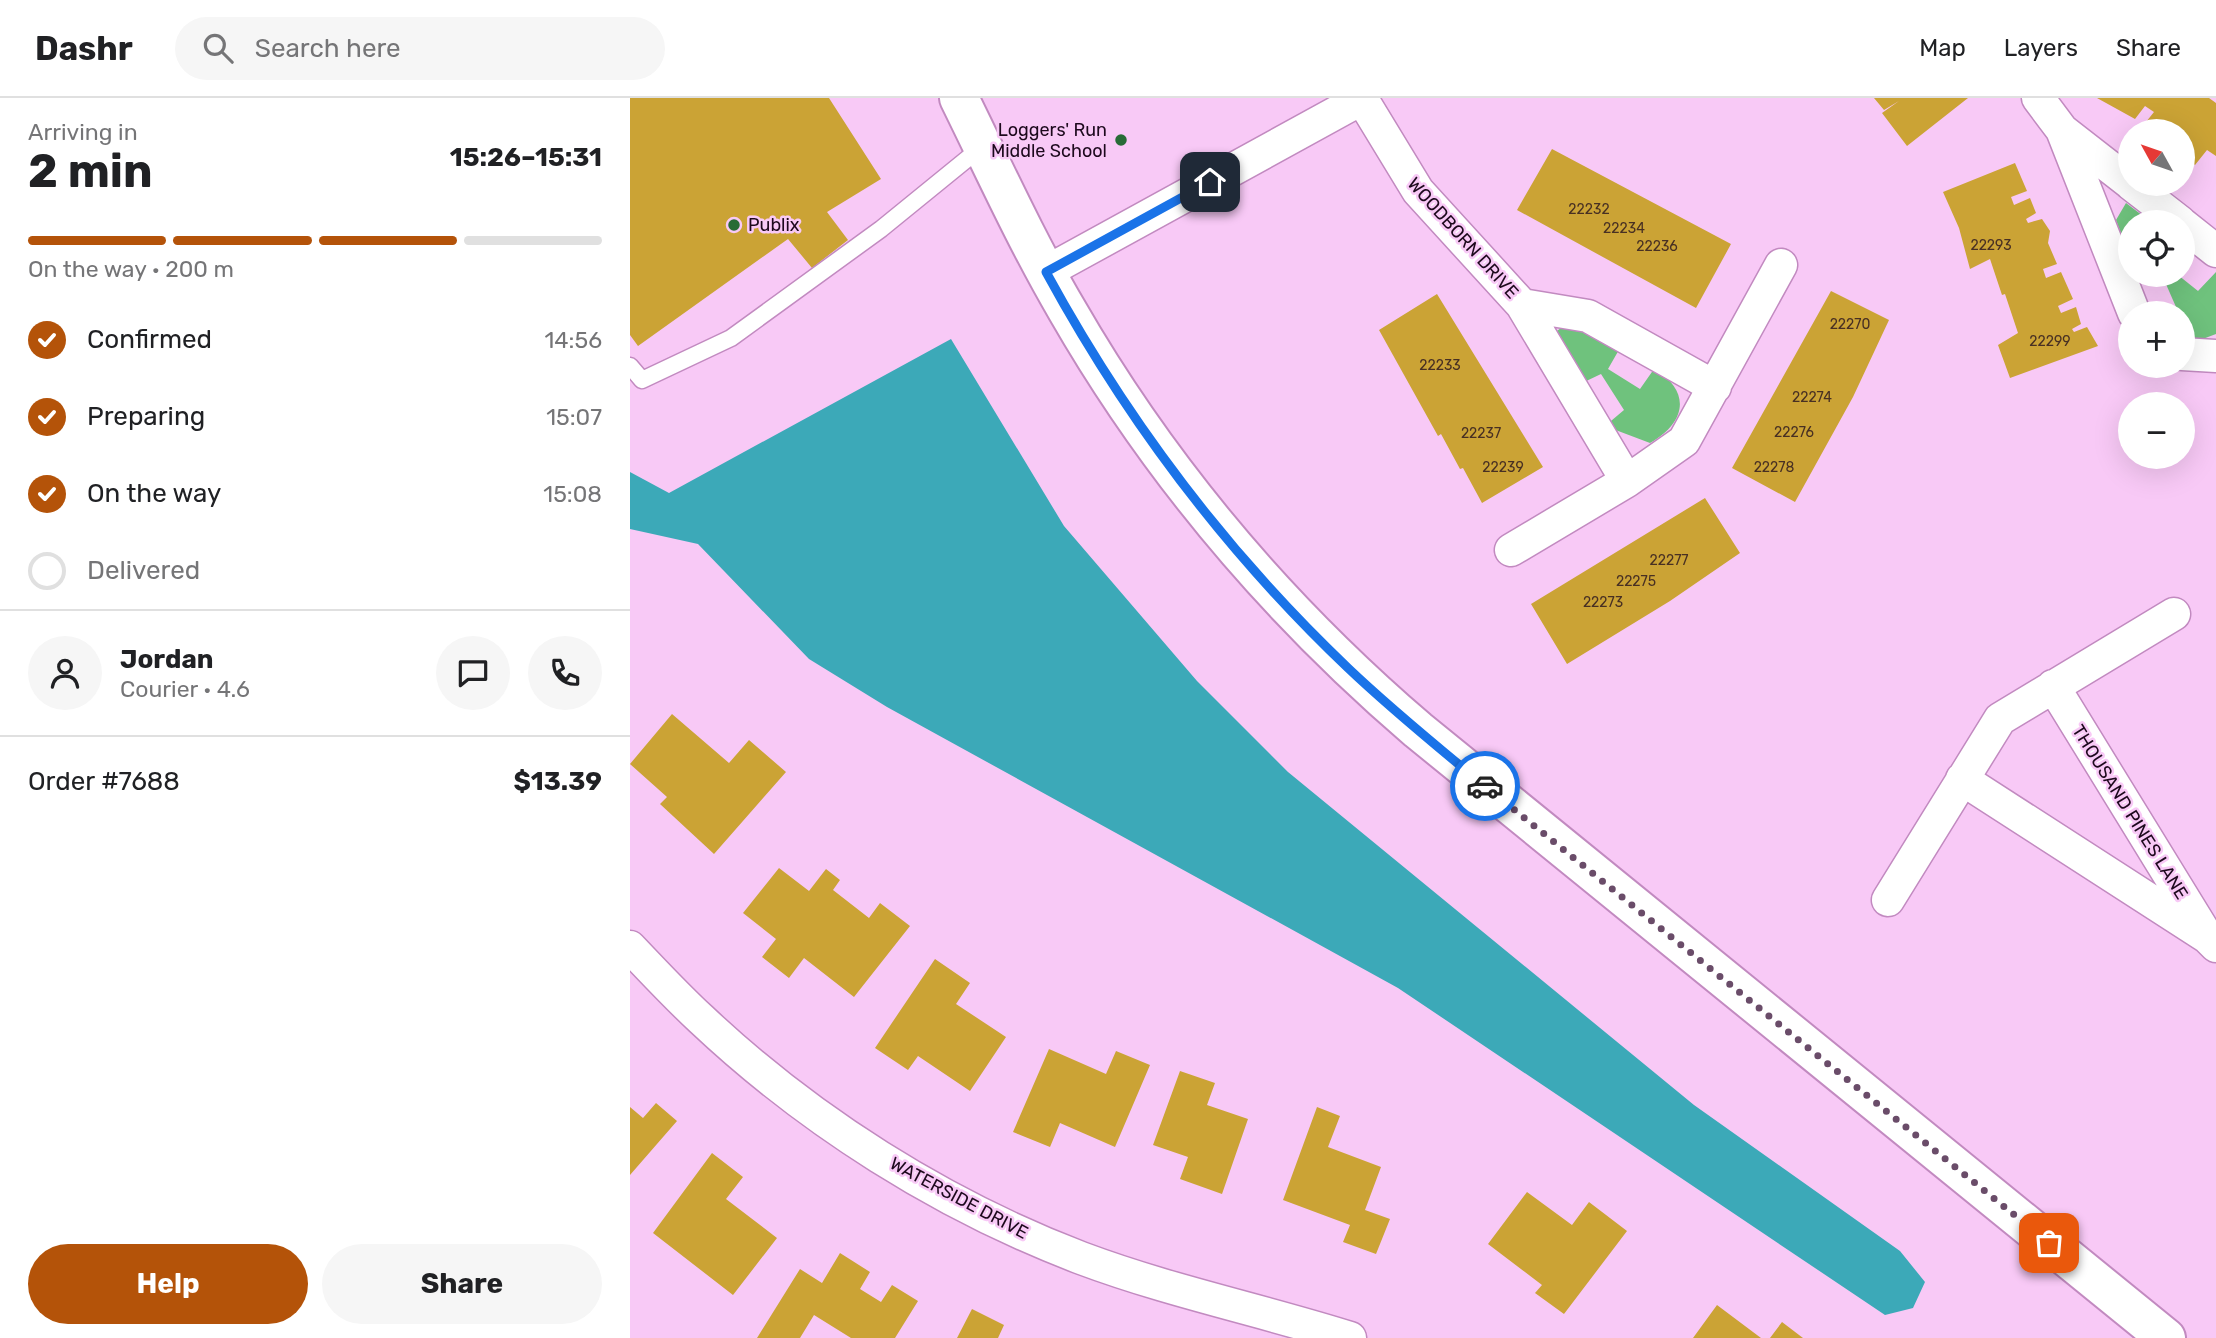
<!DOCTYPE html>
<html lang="en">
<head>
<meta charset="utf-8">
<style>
	:root { --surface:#fff; --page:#f6f6f6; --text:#202124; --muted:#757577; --line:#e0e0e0; --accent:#b45309 }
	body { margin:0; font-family:Rubik,sans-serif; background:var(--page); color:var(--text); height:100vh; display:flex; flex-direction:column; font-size:26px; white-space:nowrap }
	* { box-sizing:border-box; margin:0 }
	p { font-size:23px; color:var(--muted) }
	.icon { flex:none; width:38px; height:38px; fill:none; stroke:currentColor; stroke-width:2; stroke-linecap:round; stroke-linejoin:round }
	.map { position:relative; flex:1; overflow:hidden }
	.drawer { display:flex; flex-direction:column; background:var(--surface); width:630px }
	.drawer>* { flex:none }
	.needle { width:46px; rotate:310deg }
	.tools { position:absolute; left:1488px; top:21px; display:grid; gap:14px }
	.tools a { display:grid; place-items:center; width:77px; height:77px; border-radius:50%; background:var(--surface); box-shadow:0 7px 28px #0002; font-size:35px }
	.pin { position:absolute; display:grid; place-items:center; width:60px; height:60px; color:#fff; margin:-30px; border-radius:14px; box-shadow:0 4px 10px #0006 }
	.courier { position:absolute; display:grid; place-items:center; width:70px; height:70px; margin:-35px; border:5px solid #1a73e8; border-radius:50%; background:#fff; color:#222; box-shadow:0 2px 9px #0007 }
	.head em { font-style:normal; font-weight:700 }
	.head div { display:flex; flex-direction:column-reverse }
	.head { display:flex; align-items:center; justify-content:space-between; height:119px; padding:0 28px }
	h1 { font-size:46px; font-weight:700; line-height:52px }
	.bar { display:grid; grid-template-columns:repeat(4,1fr); gap:10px 7px; align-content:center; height:84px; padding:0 28px }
	.bar i { height:9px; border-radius:5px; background:var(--line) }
	.bar .current { background:var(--accent) }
	.bar p { grid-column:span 4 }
	.line { display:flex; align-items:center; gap:18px; padding:0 28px; border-top:2px solid var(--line) }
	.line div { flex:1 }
	.round { display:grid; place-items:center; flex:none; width:74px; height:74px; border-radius:37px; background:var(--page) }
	ol { padding:0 28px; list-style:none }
	li { display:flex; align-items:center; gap:21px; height:77px }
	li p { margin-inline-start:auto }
	li .icon { padding:7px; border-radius:50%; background:var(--accent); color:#fff; stroke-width:4 }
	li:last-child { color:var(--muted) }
	li i { width:38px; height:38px; border:4px solid var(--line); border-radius:50% }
	.button { display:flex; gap:14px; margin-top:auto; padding:14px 28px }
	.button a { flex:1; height:80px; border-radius:42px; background:var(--accent); color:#fff; font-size:28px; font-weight:700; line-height:80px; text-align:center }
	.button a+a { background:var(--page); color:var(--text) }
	header { display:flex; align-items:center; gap:42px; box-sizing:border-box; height:98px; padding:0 35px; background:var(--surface); border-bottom:2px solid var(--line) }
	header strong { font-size:33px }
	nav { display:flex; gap:38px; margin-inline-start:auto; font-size:24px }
	.search { width:490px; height:63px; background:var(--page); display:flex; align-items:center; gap:18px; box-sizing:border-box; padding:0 24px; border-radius:38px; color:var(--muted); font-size:26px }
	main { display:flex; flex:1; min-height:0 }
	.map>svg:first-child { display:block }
</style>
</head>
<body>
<header>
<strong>Dashr</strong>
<div class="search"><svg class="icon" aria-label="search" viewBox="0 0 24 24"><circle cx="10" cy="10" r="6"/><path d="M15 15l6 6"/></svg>Search here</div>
<nav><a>Map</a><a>Layers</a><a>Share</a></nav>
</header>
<main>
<section class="drawer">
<div class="head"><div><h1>2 min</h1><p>Arriving in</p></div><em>15:26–15:31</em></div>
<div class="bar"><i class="current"></i><i class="current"></i><i class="current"></i><i></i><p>On the way · 200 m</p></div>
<ol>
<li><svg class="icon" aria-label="check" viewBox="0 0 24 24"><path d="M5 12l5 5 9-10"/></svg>Confirmed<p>14:56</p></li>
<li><svg class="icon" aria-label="check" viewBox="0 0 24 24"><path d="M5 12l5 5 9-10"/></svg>Preparing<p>15:07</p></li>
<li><svg class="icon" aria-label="check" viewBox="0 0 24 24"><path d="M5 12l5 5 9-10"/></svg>On the way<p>15:08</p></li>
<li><i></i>Delivered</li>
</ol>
<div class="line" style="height:126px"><a class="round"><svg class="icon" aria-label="person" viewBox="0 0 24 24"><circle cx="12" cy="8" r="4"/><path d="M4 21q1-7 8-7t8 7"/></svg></a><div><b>Jordan</b><p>Courier · 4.6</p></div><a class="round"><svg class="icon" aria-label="chat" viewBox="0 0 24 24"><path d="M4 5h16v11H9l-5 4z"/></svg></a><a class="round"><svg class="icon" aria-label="phone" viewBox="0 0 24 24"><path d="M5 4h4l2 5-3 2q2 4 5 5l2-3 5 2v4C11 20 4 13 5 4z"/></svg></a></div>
<div class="line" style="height:91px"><div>Order #7688</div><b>$13.39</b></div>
<div class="button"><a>Help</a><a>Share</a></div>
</section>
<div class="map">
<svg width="1586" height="1240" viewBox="0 0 1586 1240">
	<rect width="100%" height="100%" fill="#f8c9f6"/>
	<path fill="#6fc27d" d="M1496 105 1521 124H1500V159L1486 122Z
		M1586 174V236L1570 242H1552V215H1532L1546 209 1532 177H1548L1568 193Z
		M938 225 990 250 978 271 1010 291 1024 271C1062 293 1056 325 1020 345L975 328 994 312 971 276 950 286 924 235Z"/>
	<path fill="#3ca9b8" d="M321 241 434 428 567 583 658 674 1064 1007 1270 1153 1295 1184 1283 1210 1255 1217 768 890 257 609 179 561 68 446 0 431V374L39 395Z"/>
	<path fill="#cba335" d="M0 0H199L251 81 197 114 218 142 182 170 158 141 8 248 0 237Z
		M1244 0H1338L1277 48 1252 15 1269 3 1254 12Z
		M1467 0H1579L1586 5V58L1577 52 1565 67 1552 58V33H1519L1512 29 1524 14 1515 8 1505 21Z
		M922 51 1101 146 1066 210 887 112Z
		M1385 65 1397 93 1381 99 1384 107 1400 100 1406 115 1396 121 1398 125 1412 121 1420 133 1418 145 1427 166 1413 171 1416 180 1431 174 1443 201 1428 208 1431 215 1446 209 1451 226 1442 231 1444 234 1457 229 1468 248 1380 280 1368 247 1388 235 1375 196 1372 197 1360 161 1340 171 1329 130 1313 94Z
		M1201 193 1259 222 1223 299 1165 404 1102 370Z
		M807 196 913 369 852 405 833 370 830 371 811 336 808 338 749 232Z
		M1075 400 1110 455 1040 503 937 566 901 506Z
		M42 616 99 665 119 642 156 674 84 756 30 706 37 699 0 666Z
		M149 770 179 793 196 771 210 782 203 792 239 820 250 805 280 828 224 899 174 860 159 880 132 859 146 841 113 815Z
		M305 861 340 885 326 906 376 939 340 993 288 958 278 972 245 950Z
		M419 951 476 976 486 953 520 967 485 1049 430 1025 420 1049 383 1034Z
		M550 973 585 985 577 1007 618 1021 592 1096 550 1081 558 1059 523 1047Z
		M26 1005 47 1023 0 1077V1009L13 1020Z
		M687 1009 710 1018 698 1049 751 1069 735 1112 760 1121 746 1156 713 1144 720 1127 653 1102Z
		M82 1055 113 1079 96 1101 147 1140 103 1197 23 1135Z
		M897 1094 942 1127 959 1104 997 1133 934 1216 905 1195 912 1187 858 1146Z
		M210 1155 240 1174 230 1191 251 1204 262 1187 288 1203 265 1240H221L184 1217 170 1240H127L170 1171 192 1185Z
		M1087 1207 1131 1240H1063Z
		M342 1211 374 1227 368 1240H327Z
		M1152 1224 1173 1240H1140Z"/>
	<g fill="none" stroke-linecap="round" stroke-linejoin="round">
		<g stroke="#c28ac0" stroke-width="19">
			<path id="service" d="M0 268 12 282 101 240 251 131 353 48"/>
		</g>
		<g stroke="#c28ac0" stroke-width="35">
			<path id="minor" d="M1408 0 1432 32
				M732 1 788 93 892 207 997 383
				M1500 85 1432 32 1504 215
				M1501 86 1550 124
				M1552 126 1586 153
				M416 174 733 0
				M892 207 958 218 1085 289
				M1552 256 1586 258
				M881 452 997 383 1054 343 1151 167
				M1423 588 1573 832
				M1332 681 1577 839 1586 848
				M1258 802 1370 621 1544 516
				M0 849C23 873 46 898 71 921 179 1023 312 1107 451 1160 539 1193 631 1212 720 1240"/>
		</g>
		<g stroke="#c28ac0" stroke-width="42">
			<path id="tertiary" d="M329 0C364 71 397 144 437 212 529 372 648 512 788 632L1536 1240"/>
		</g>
		<use href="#service" stroke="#fff" stroke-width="16"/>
		<use href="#minor" stroke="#fff" stroke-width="32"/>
		<use href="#tertiary" stroke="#fff" stroke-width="38"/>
	</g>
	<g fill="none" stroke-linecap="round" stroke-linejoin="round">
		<path stroke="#6a4c69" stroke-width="7" stroke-dasharray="0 12.6" d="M855 688 1419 1145"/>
		<path stroke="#1a73e8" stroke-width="9" d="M580 84 416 174C496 321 597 455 718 570 762 612 809 650 855 688"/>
	</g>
	<g fill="#276b36" stroke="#f8c9f6" stroke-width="2.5">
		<circle cx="491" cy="42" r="7"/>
		<circle cx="104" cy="127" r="7"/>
	</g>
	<g text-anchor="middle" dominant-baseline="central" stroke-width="5" stroke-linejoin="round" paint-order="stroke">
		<g font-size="14" fill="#483023">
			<text x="959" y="111">22232</text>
			<text x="994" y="130">22234</text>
			<text x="1361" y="147">22293</text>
			<text x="1027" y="148">22236</text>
			<text x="1220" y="226">22270</text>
			<text x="1420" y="243">22299</text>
			<text x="810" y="267">22233</text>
			<text x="1182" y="299">22274</text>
			<text x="1164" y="334">22276</text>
			<text x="851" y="335">22237</text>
			<text x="873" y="369">22239</text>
			<text x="1144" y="369">22278</text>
			<text x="1039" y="462">22277</text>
			<text x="1006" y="483">22275</text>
			<text x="973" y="504">22273</text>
		</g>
		<g font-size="18" fill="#1d091d" stroke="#f8c9f6" text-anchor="end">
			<text x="477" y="32">Loggers' Run<tspan x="477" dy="21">Middle School</tspan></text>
			<text x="118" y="127" text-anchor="start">Publix</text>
		</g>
		<g font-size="18" fill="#1d091d" stroke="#f8c9f6">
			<text transform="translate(833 140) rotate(48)">WOODBORN DRIVE</text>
			<text transform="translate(1500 714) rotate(58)">THOUSAND PINES LANE</text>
			<text transform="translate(329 1100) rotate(28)">WATERSIDE DRIVE</text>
		</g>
	</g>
</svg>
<div class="tools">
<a><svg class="needle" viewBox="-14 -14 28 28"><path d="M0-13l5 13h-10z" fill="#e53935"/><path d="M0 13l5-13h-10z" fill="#757577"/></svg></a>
<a><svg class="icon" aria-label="locate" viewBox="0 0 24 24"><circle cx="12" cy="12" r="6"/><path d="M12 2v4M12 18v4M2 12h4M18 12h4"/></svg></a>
<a>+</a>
<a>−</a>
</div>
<div class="pin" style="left:1419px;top:1145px;background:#ea580c"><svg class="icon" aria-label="bag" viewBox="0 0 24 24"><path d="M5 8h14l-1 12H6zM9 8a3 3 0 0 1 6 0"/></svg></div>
<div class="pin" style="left:580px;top:84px;background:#1f2937"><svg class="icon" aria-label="home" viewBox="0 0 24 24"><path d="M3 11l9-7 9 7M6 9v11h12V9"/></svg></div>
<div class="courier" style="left:855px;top:688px"><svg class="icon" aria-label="car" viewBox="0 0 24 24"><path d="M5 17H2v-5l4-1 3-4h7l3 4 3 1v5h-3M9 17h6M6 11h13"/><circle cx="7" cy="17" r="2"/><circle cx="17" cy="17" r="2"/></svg></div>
</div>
</main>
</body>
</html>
